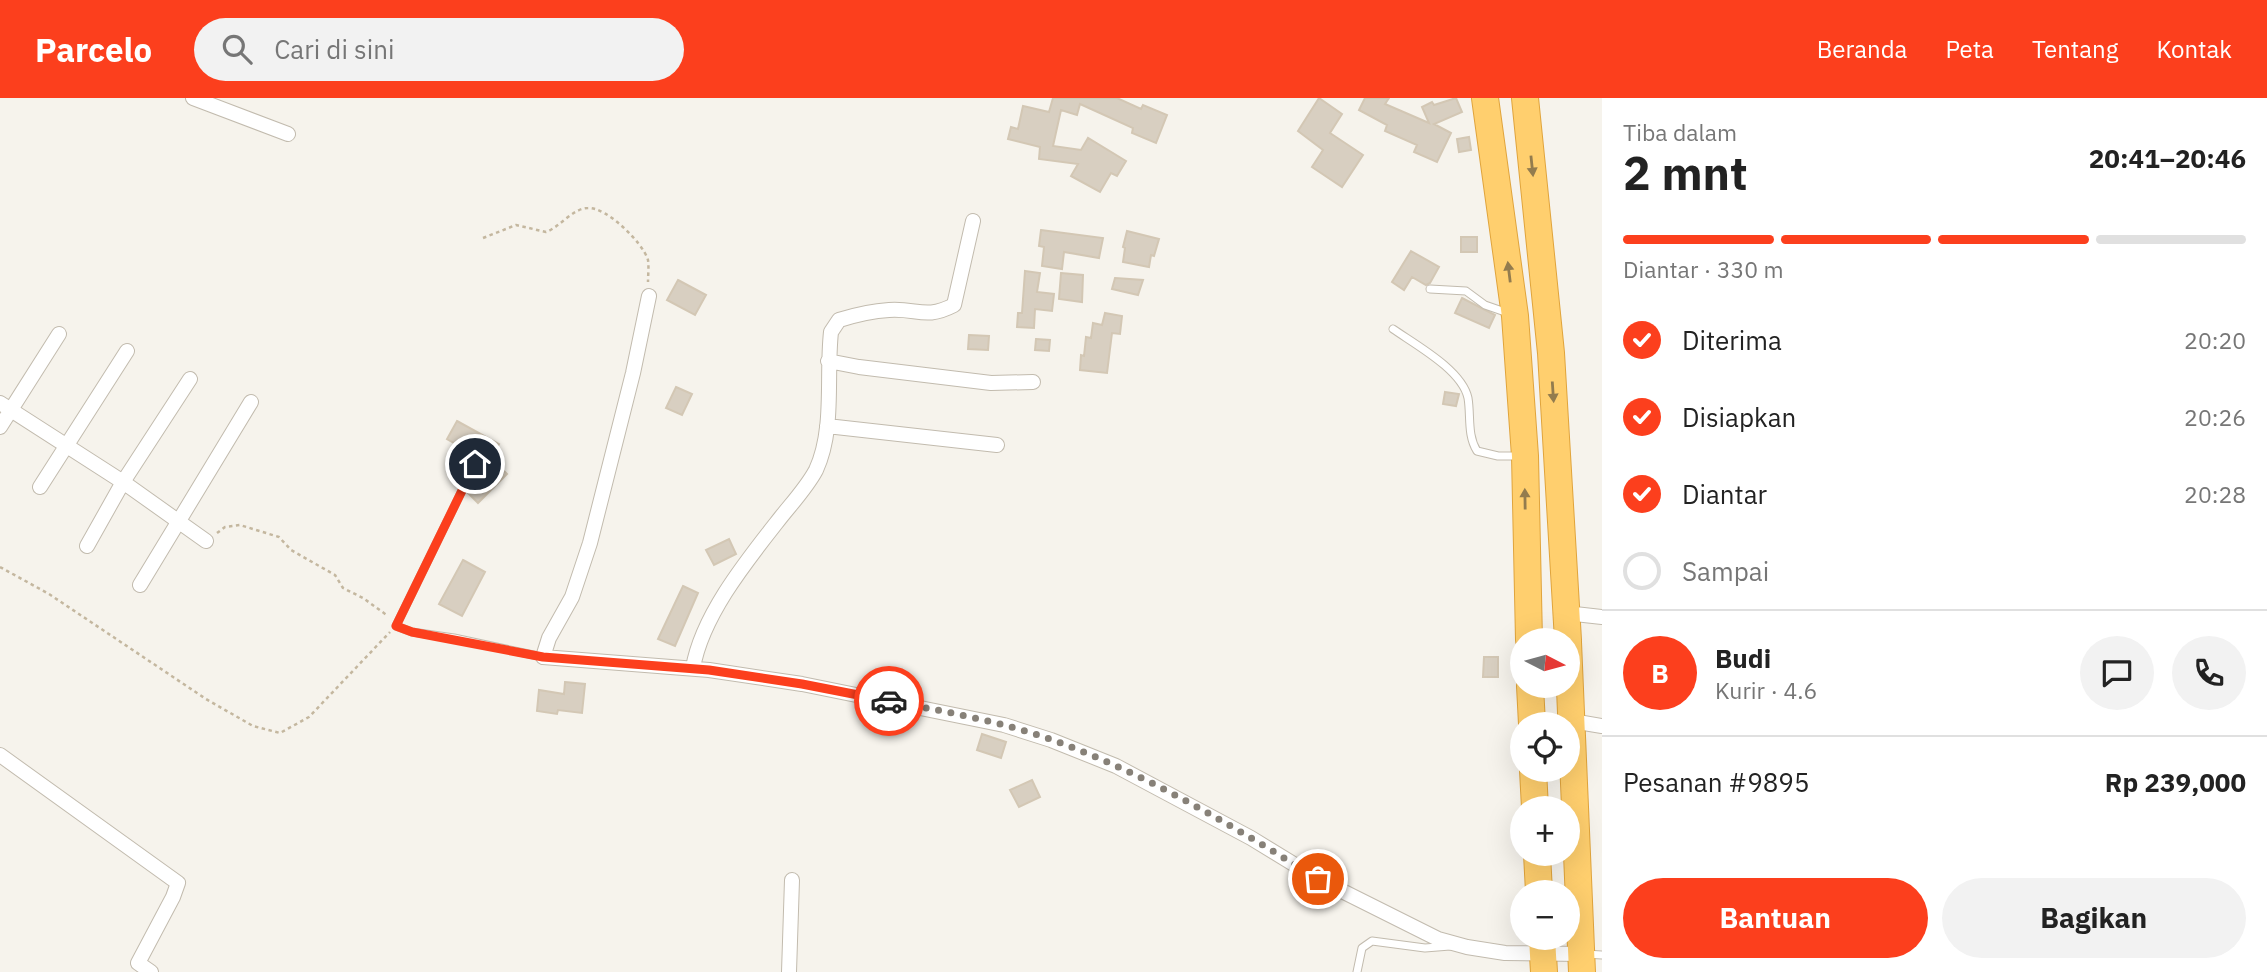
<!DOCTYPE html>
<html lang="id">
<head>
<meta charset="utf-8">
<style>
	:root { --surface:#fff; --page:#f2f2f2; --text:#222; --muted:#767676; --line:#e0e0e0; --accent:#fc3f1d }
	body { margin:0; font-family:"IBM Plex Sans",sans-serif; background:var(--page); color:var(--text); height:100vh; display:flex; flex-direction:column; font-size:26px; white-space:nowrap }
	* { box-sizing:border-box; margin:0 }
	p { font-size:23px; color:var(--muted) }
	.icon { flex:none; width:38px; height:38px; fill:none; stroke:currentColor; stroke-width:2; stroke-linecap:round; stroke-linejoin:round }
	.map { position:relative; flex:1; overflow:hidden }
	.details { display:flex; flex-direction:column; background:var(--surface); width:665px }
	.details>* { flex:none }
	.needle { width:46px; rotate:96deg }
	.tools { position:absolute; left:1510px; top:530px; display:grid; gap:14px }
	.tools a { display:grid; place-items:center; width:70px; height:70px; border-radius:50%; background:var(--surface); box-shadow:0 7px 28px #0002; font-size:35px }
	.pin { position:absolute; display:grid; place-items:center; width:60px; height:60px; color:#fff; margin:-30px; border:4px solid #fff; border-radius:50%; box-shadow:0 2px 7px #0007 }
	.courier { position:absolute; display:grid; place-items:center; width:70px; height:70px; margin:-35px; border:5px solid #fc3f1d; border-radius:50%; background:#fff; color:#222; box-shadow:0 2px 9px #0007 }
	.overview em { font-style:normal; font-weight:700 }
	.overview div { display:flex; flex-direction:column-reverse }
	.overview { display:flex; align-items:center; justify-content:space-between; height:119px; padding:0 21px }
	h1 { font-size:46px; font-weight:700; line-height:52px }
	.bar { display:grid; grid-template-columns:repeat(4,1fr); gap:10px 7px; align-content:center; height:84px; padding:0 21px }
	.bar i { height:9px; border-radius:5px; background:var(--line) }
	.bar .active { background:var(--accent) }
	.bar p { grid-column:span 4 }
	.line { display:flex; align-items:center; gap:18px; padding:0 21px; border-top:2px solid var(--line) }
	.line div { flex:1 }
	.round { display:grid; place-items:center; flex:none; width:74px; height:74px; border-radius:37px; background:var(--page) }
	ol { padding:0 21px; list-style:none }
	li { display:flex; align-items:center; gap:21px; height:77px }
	li p { margin-inline-start:auto }
	li .icon { padding:7px; border-radius:50%; background:var(--accent); color:#fff; stroke-width:4 }
	li:last-child { color:var(--muted) }
	li i { width:38px; height:38px; border:4px solid var(--line); border-radius:50% }
	.button { display:flex; gap:14px; margin-top:auto; padding:14px 21px }
	.button a { flex:1; height:80px; border-radius:42px; background:var(--accent); color:#fff; font-size:28px; font-weight:700; line-height:80px; text-align:center }
	.button a+a { background:var(--page); color:var(--text) }
	header { display:flex; align-items:center; gap:42px; box-sizing:border-box; height:98px; padding:0 35px; background:var(--accent); color:#fff }
	header strong { font-size:33px }
	nav { display:flex; gap:38px; margin-inline-start:auto; font-size:24px }
	.search { width:490px; height:63px; background:var(--page); display:flex; align-items:center; gap:18px; box-sizing:border-box; padding:0 24px; border-radius:38px; color:var(--muted); font-size:26px }
	main { display:flex; flex:1; min-height:0 }
	.map>svg:first-child { display:block }
</style>
</head>
<body>
<header>
<strong>Parcelo</strong>
<div class="search"><svg class="icon" aria-label="search" viewBox="0 0 24 24"><circle cx="10" cy="10" r="6"/><path d="M15 15l6 6"/></svg>Cari di sini</div>
<nav><a>Beranda</a><a>Peta</a><a>Tentang</a><a>Kontak</a></nav>
</header>
<main>
<div class="map">
<svg width="1602" height="874" viewBox="0 0 1602 874">
	<rect width="100%" height="100%" fill="#f6f3ec"/>
	<path fill="#d8cfc1" stroke="#d3c7b4" stroke-width="2" d="M1053 0H1117L1141 11 1143 7 1167 17 1156 45 1132 35 1133 30 1080 6 1077 17 1061 12 1053 48 1081 52 1088 40 1126 63 1117 78 1111 75 1100 94 1071 78 1078 66 1039 61 1040 49 1008 41 1011 29 1018 31 1023 8 1049 14Z
		M1319 0 1342 16 1330 35 1363 57 1342 89 1312 69 1323 52 1298 33Z
		M1365 0H1389L1385 6 1429 25 1422 9 1432 4 1434 7 1456 0 1462 14 1434 26 1451 35 1437 64 1414 54 1417 47 1385 33 1387 27 1359 12Z
		M1469 39 1471 52 1459 54 1457 41Z
		M1041 132 1103 140 1099 160 1064 154 1062 171 1042 168 1044 149 1039 148Z
		M1127 133 1159 141 1154 158 1151 157 1149 169 1123 164 1125 150 1123 149Z
		M1461 139H1477V154H1461Z
		M1411 153 1439 169 1430 185 1426 187 1412 179 1404 192 1392 184Z
		M1025 173 1040 175 1037 194 1054 196 1052 213 1035 211 1034 230 1017 229 1018 215H1022Z
		M1061 175 1083 177 1082 204 1059 201Z
		M1115 180 1143 182 1138 197 1112 191Z
		M678 182 706 197 695 217 667 202Z
		M1462 200 1495 217 1489 230 1455 215Z
		M1105 215 1122 218 1120 236 1112 235 1107 275 1080 272 1081 257 1084 258 1086 239 1091 240 1093 225 1102 227Z
		M969 237 989 238 988 252 968 251Z
		M1036 241 1050 242 1049 253 1035 252Z
		M676 289 692 296 682 317 666 310Z
		M1445 294 1459 296 1456 308 1443 306Z
		M457 323 499 346 488 364 447 341Z
		M497 366 507 376 478 405 468 395Z
		M729 441 736 456 714 467 706 452Z
		M463 462 485 474 462 518 439 506Z
		M683 488 698 495 675 548 658 541Z
		M1484 559H1498V579H1483Z
		M565 584 585 586 582 615 558 612 557 616 537 613 539 592 564 596Z
		M982 636 1006 644 1001 660 977 652Z
		M1032 682 1040 699 1019 709 1010 692Z"/>
	<g fill="none" stroke-linecap="round" stroke-linejoin="round">
		<g stroke="#c2bbae" stroke-width="9">
			<path id="lane" d="M1430 191 1466 193 1485 207 1508 215
				M1393 231C1416 247 1462 272 1468 300 1471 318 1467 337 1477 353L1498 358H1520
				M475 366 396 528 412 534 454 540 543 559
				M1585 856 1602 857
				M1357 874 1362 850 1372 843 1425 850 1450 848"/>
		</g>
		<g stroke="#c2bbae" stroke-width="16">
			<path id="street" d="M193 0 288 36
				M649 198 633 275 590 445 572 499 549 540 543 559 709 572 802 586 1004 627 1051 642 1116 668 1251 740 1318 781 1438 841 1467 849 1505 855 1582 856
				M828 263 859 269 991 285 1033 284
				M0 305 123 384 206 443
				M827 328 997 347
				M0 329 59 236
				M40 389 127 253
				M87 448 123 384 190 281
				M140 487 251 304
				M1566 515 1602 519
				M693 570C702 517 748 461 781 419 793 404 807 389 816 372 835 331 826 279 831 234L839 222C855 217 872 213 889 212 918 210 925 222 954 207L973 123
				M1572 623 1602 628
				M0 657 178 785 173 799 138 865 151 874
				M789 874 792 782"/>
		</g>
		<g stroke="#e0a43c" stroke-width="28">
			<path id="highway" d="M1485 0 1515 218 1525 358 1529 542
				M1525 0 1551 255 1568 542
				M1568 544 1582 874
				M1530 588 1532 626
				M1533 672 1535 710
				M1537 756 1539 794
				M1542 840 1544 874"/>
		</g>
		<path stroke="#c4b79f" stroke-width="2.5" stroke-dasharray="3.5 3.5" stroke-linecap="butt" d="M483 140 516 127 546 134C560 129 573 110 588 110 607 109 643 145 648 162 649 169 648 177 648 184
			M217 435 225 429 240 427 279 439 291 452 335 477 343 490 363 500 388 518
			M0 469 49 496 206 601 253 628 280 635 309 619 390 534"/>
		<use href="#lane" stroke="#fff" stroke-width="7"/>
		<use href="#street" stroke="#fff" stroke-width="14"/>
		<use href="#highway" stroke="#ffcf6e" stroke-width="26"/>
	</g>
	<defs><path id="oneway-solid" d="M-6-.8H1V-3.2L6.5 0L1 3.2V.8H-6Z" transform="scale(1.75)"/></defs>
	<g fill="#937c4e">
		<use href="#oneway-solid" transform="translate(1532 68) rotate(84)"/>
		<use href="#oneway-solid" transform="translate(1509 174) rotate(-97)"/>
		<use href="#oneway-solid" transform="translate(1553 294) rotate(86)"/>
		<use href="#oneway-solid" transform="translate(1525 401) rotate(-91)"/>
	</g>
	<g fill="none" stroke-linecap="round" stroke-linejoin="round">
		<path stroke="#878178" stroke-width="7" stroke-dasharray="0 12.6" d="M889 603C943 613 998 623 1050 641 1145 675 1233 728 1318 781"/>
		<path stroke="#fc3f1d" stroke-width="9" d="M475 366 396 528 412 534 543 559 709 572 802 586 889 603"/>
	</g>
</svg>
<div class="tools">
<a><svg class="needle" viewBox="-14 -14 28 28"><path d="M0-13l5 13h-10z" fill="#e53935"/><path d="M0 13l5-13h-10z" fill="#767676"/></svg></a>
<a><svg class="icon" aria-label="locate" viewBox="0 0 24 24"><circle cx="12" cy="12" r="6"/><path d="M12 2v4M12 18v4M2 12h4M18 12h4"/></svg></a>
<a>+</a>
<a>−</a>
</div>
<div class="pin" style="left:1318px;top:781px;background:#ea580c"><svg class="icon" aria-label="bag" viewBox="0 0 24 24"><path d="M5 8h14l-1 12H6zM9 8a3 3 0 0 1 6 0"/></svg></div>
<div class="pin" style="left:475px;top:366px;background:#1f2937"><svg class="icon" aria-label="home" viewBox="0 0 24 24"><path d="M3 11l9-7 9 7M6 9v11h12V9"/></svg></div>
<div class="courier" style="left:889px;top:603px"><svg class="icon" aria-label="car" viewBox="0 0 24 24"><path d="M5 17H2v-5l4-1 3-4h7l3 4 3 1v5h-3M9 17h6M6 11h13"/><circle cx="7" cy="17" r="2"/><circle cx="17" cy="17" r="2"/></svg></div>
</div>
<section class="details">
<div class="overview"><div><h1>2 mnt</h1><p>Tiba dalam</p></div><em>20:41–20:46</em></div>
<div class="bar"><i class="active"></i><i class="active"></i><i class="active"></i><i></i><p>Diantar · 330 m</p></div>
<ol>
<li><svg class="icon" aria-label="check" viewBox="0 0 24 24"><path d="M5 12l5 5 9-10"/></svg>Diterima<p>20:20</p></li>
<li><svg class="icon" aria-label="check" viewBox="0 0 24 24"><path d="M5 12l5 5 9-10"/></svg>Disiapkan<p>20:26</p></li>
<li><svg class="icon" aria-label="check" viewBox="0 0 24 24"><path d="M5 12l5 5 9-10"/></svg>Diantar<p>20:28</p></li>
<li><i></i>Sampai</li>
</ol>
<div class="line" style="height:126px"><b class="round" style="background:var(--accent);color:#fff">B</b><div><b>Budi</b><p>Kurir · 4.6</p></div><a class="round"><svg class="icon" aria-label="chat" viewBox="0 0 24 24"><path d="M4 5h16v11H9l-5 4z"/></svg></a><a class="round"><svg class="icon" aria-label="phone" viewBox="0 0 24 24"><path d="M5 4h4l2 5-3 2q2 4 5 5l2-3 5 2v4C11 20 4 13 5 4z"/></svg></a></div>
<div class="line" style="height:91px"><div>Pesanan #9895</div><b>Rp 239,000</b></div>
<div class="button"><a>Bantuan</a><a>Bagikan</a></div>
</section>
</main>
</body>
</html>
